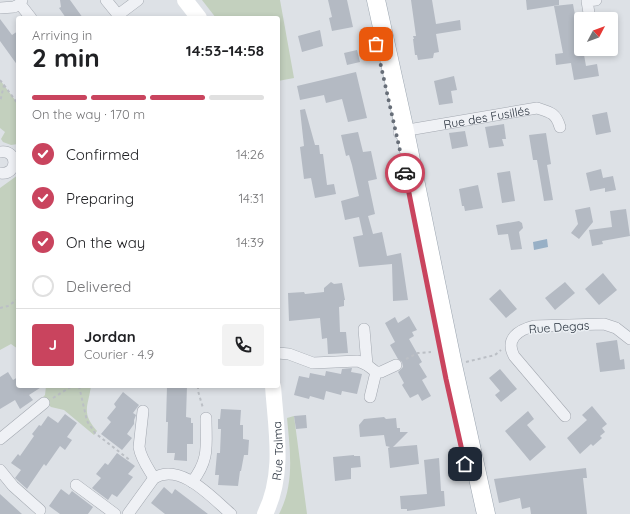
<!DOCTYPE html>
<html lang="en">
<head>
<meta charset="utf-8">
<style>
	:root { --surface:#fff; --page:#f2f2f2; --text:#202124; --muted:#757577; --line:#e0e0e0; --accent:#c9445e }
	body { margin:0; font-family:Quicksand,sans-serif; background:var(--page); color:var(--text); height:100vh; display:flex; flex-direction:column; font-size:15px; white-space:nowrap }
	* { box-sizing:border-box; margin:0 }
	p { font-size:13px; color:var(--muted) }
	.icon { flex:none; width:22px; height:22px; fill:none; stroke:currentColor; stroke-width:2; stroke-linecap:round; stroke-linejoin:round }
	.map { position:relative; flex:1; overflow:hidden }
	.side { position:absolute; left:16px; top:16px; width:264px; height:372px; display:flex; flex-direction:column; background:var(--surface); border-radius:4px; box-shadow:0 2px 6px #0003 }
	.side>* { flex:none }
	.needle { width:26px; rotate:49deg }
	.fabs { position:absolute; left:574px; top:12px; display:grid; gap:8px }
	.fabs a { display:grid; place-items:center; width:44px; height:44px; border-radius:4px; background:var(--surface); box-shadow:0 2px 6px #0003; font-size:20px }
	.pin { position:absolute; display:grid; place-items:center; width:34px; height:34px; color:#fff; margin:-17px; border-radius:8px; box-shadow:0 2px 6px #0006 }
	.courier { position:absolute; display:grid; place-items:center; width:40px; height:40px; margin:-20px; border:3px solid #c9445e; border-radius:50%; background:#fff; color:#222; box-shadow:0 1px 5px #0007 }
	.headline em { font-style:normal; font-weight:800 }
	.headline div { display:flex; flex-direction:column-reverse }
	.headline { display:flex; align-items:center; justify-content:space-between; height:68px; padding:0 16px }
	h1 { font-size:26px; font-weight:800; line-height:30px }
	.bar { display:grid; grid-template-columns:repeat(4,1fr); gap:6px 4px; align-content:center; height:48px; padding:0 16px }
	.bar i { height:5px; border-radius:3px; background:var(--line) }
	.bar .on { background:var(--accent) }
	.bar p { grid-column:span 4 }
	.line { display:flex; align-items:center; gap:10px; padding:0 16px; border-top:1px solid var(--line) }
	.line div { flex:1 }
	.round { display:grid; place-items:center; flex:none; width:42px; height:42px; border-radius:4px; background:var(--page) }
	ol { padding:0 16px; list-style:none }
	li { display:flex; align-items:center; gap:12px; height:44px }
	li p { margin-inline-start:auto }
	li .icon { padding:4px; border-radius:50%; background:var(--accent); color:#fff; stroke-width:4 }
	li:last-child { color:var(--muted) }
	li i { width:22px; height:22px; border:2px solid var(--line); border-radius:50% }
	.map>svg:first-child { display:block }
</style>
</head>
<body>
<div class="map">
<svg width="630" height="514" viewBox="0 0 630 514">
	<rect width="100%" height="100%" fill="#dde1e6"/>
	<path fill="#c3d0be" d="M202 0H280L294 78 278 81V18H216Z
		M0 80 18 104V144L11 145 3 142 1 139 5 132 0 128Z
		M18 175V349L11 344 0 350V188Z
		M46 386H91C88 407 81 413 97 431L94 435 64 410 51 407 42 398 45 395Z
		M294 416 307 514H279C295 484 290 450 287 418Z"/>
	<path fill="#98b0c6" d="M547 239 548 247 534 250 533 242Z"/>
	<path fill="#b4bac3" d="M60 0H70L83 18H66L59 8 61 7Z
		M328 0H347L353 27 332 31 329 18 332 17Z
		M411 0H432L436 24 460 20 461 30 436 34 439 52 434 53 433 58 418 60 417 55H415L413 39H414L413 36H416Z
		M526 0H559V5L527 10Z
		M573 4 581 49H583L586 66 597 64 599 76 574 80 571 63 556 65 555 54 563 53 554 6Z
		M0 19 12 35 18 31V66L0 41Z
		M320 30 323 46 302 52 298 36Z
		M357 50 360 62 347 65 344 53Z
		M356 72 367 118 348 122 342 99 326 103 324 95 300 100 297 86Z
		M454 76 457 90 451 91 453 103 439 105 434 81Z
		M305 109 315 145H319L320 154H323L327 185 334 184 336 194 315 198 311 178 304 179 300 147 304 146 300 110Z
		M607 112 611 132 596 135 592 115Z
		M504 124 506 139H502L504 146 489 148 485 127Z
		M465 131 468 146 452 149 449 133Z
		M358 132 363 152 371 151 377 179 368 181 375 214 368 216 373 234 382 232 387 256 401 253 408 300 393 301 392 264 359 267 353 237 363 235 359 217 345 220 341 201 359 196 352 165 349 155 346 156 341 135Z
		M546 133 551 164 547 165 553 200 544 201 537 160H533L529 135Z
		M601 169 603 178 613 176 616 190 605 192V188L590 191 586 173Z
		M510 171 515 201 502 203 497 173Z
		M478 185 483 208 465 211 464 206H462L459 189Z
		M590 207 593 222 579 239 571 233 578 224 575 210Z
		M626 209 630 236 602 241 603 244 592 246 589 230 612 227 610 211Z
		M519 221 522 223 523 228 519 232 522 249 511 250 508 234 498 235 496 225Z
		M603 273 617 290 599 305 585 289Z
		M331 282 334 284 342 283 345 300H344V306L339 307 340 332H346L348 353 328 354 327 338 322 339 320 318 289 321 288 293 304 292 305 294 324 292V288Z
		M565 282 575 293 555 310 545 298Z
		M500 289 517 309 506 318 489 299Z
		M409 316 417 330 412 332 414 336 409 339 422 362 419 364 427 377 422 380 431 396 422 401 418 394 410 398 402 385 404 383 398 372 403 367 402 362 398 359 390 345 395 342 385 323 395 317 398 323Z
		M617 340 620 360 624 359 625 369 600 372 596 343Z
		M352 368 351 372 362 374 357 394 342 391 341 395 326 391 324 400 310 396 309 399 294 395 299 376 309 378 310 373 325 376 326 371 341 374 342 369Z
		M500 369 517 389 501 402 495 395 500 391 489 378Z
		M8 372 13 380 18 377V386H43L29 395 33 400 20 409 15 400 0 409V377Z
		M167 386H187L186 417 191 418V423H193V444H187V461L174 460 175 453H167L168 422H166Z
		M123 392 139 405 133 413 136 415 134 420V424L127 434 132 438 122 450 101 434 111 422 107 418 116 407 114 404Z
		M592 406 607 424 602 428 605 432 600 436 602 438 593 446 591 444 580 454 567 438 587 420 582 415Z
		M221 409 241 410 240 425H243V439L249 440 248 455H244L241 471H240L238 486 218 485 219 475H215L217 453H220L221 429H218V419H220Z
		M528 411 534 419 527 425 546 447 530 461 505 431Z
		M65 414 77 423 67 437 72 440 65 450 60 446 46 466 44 464 27 489 15 478 21 470 11 463 18 454 20 456 34 436 32 434 36 429 39 425 41 426 48 416 58 423Z
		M306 415 307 428 296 429 294 416Z
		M384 417 386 419 396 418 397 428H400V432H408L393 447 417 445 419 464 390 468 388 448 390 447 386 446 384 435 360 437 359 425 364 419Z
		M117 453 135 466 128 474 133 477 117 497 112 494 108 500 92 488 101 478 96 474 105 463 108 465Z
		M354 455V456H360L361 467 351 468V479L335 481 333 457Z
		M439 458 441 491H444L445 506 407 511V509H401L400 496 427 494 424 460Z
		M586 468 587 478H583L587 514H531L530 507 522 509 520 498 499 503 494 479Z
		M164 487 172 494 175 489 208 514H165L151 503Z
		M61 489 69 495 72 491 93 507 88 514H60L49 506Z
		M0 494 22 514H0Z"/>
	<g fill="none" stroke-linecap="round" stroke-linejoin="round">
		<g stroke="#a3a8b0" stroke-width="12">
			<g id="street">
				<path d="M22 0 20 4 31 18"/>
				<path d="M106 0 119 16"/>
				<path d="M0 8 14 7 20 4"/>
				<path d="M118 18 122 12 138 0"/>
				<path d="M590 19 587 1 596 0"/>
				<path id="s1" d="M399 133 414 129 537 108C550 112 556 113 560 127"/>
				<path d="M0 152C19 149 18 176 0 173"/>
				<path d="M364 329 367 365"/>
				<path d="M278 353 289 354 313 363 358 361 367 365 376 372H381L396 365"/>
				<path d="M370 397 376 372"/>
				<path d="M143 411 139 447C141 459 148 468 154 478"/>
				<path d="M565 416 514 356C505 339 518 330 534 326L604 324 616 328 630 339"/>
				<path d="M0 439 44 403"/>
				<path d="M0 470 13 486 40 510"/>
				<path d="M192 482C210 459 206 445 206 418"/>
				<path d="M76 485 115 514"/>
				<path d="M128 514 154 478C181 462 212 498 231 514"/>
			</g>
		</g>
		<g stroke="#9ca6b1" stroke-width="19">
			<path id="primary" d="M376 0 405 131 453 365 486 514"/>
		</g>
		<path stroke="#bbbfc5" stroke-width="2" stroke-dasharray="3 3" stroke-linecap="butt" d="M0 80 4 85 0 102
			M4 85 18 104
			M0 308 8 306 18 299
			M406 359 418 353 431 352
			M466 362 495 355 501 350
			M79 386 87 421 95 433 131 461
			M198 386V391L203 408
			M53 398 72 386"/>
		<use href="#street" stroke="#eff1f5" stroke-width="11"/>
		<g stroke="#fff" stroke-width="16">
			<path d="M185 0 199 18"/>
			<path id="s2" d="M265 514C285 473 276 430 273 386"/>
		</g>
		<use href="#primary" stroke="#fff" stroke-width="18"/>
	</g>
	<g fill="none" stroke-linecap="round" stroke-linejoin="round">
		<path stroke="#676e78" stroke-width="4" stroke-dasharray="0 7.2" d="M376 44 405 173"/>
		<path stroke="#c9445e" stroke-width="5" d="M405 173 446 379 465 464"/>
	</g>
	<g text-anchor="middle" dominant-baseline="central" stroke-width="3" stroke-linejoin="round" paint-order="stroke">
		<g font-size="12" fill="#27303c" stroke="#ecf0f4">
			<text stroke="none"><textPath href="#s1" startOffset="89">Rue des Fusillés</textPath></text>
			<text transform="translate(559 327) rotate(-4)">Rue Degas</text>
			<text stroke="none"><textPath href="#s2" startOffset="65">Rue Talma</textPath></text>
		</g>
	</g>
</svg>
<div class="fabs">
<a><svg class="needle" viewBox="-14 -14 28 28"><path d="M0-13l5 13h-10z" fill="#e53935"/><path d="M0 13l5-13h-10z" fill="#757577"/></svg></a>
</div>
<div class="pin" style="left:376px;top:44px;background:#ea580c"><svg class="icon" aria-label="bag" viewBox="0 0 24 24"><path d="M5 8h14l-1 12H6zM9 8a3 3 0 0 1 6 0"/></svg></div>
<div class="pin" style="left:465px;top:464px;background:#1f2937"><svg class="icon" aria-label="home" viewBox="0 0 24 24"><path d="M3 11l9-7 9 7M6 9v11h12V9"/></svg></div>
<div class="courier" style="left:405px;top:173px"><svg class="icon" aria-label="car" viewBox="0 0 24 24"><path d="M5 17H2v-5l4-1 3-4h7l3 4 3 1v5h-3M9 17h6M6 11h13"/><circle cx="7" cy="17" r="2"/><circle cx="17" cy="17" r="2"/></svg></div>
<section class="side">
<div class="headline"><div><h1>2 min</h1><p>Arriving in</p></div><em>14:53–14:58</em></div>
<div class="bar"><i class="on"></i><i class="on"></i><i class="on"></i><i></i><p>On the way · 170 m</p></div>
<ol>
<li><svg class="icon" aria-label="check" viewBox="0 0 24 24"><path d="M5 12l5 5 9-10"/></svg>Confirmed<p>14:26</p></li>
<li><svg class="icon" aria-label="check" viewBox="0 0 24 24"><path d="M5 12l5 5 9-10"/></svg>Preparing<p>14:31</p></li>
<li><svg class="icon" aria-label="check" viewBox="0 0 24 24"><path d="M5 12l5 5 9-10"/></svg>On the way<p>14:39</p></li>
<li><i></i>Delivered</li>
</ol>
<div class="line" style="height:72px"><b class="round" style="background:var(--accent);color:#fff">J</b><div><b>Jordan</b><p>Courier · 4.9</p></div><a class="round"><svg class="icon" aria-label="phone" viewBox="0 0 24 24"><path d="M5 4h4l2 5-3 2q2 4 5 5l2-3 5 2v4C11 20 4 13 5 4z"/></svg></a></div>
</section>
</div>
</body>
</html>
